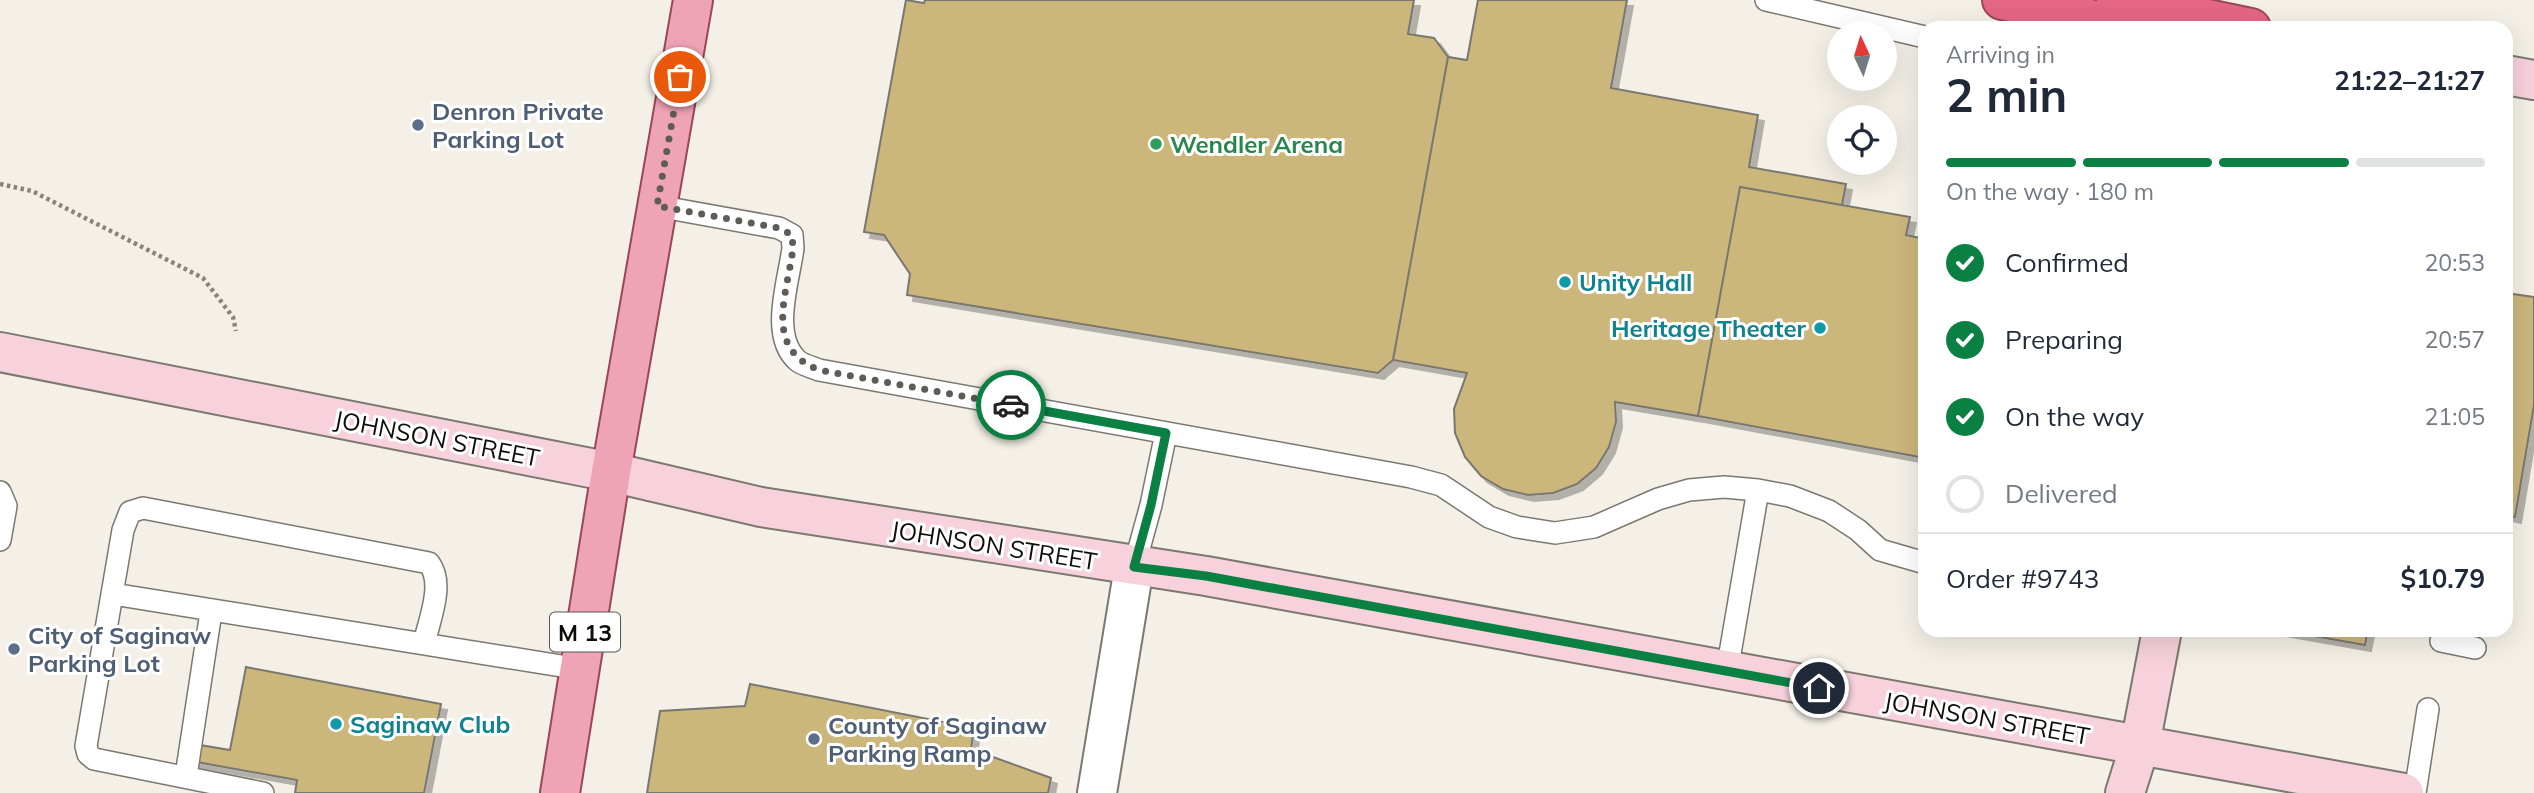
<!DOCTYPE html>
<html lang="en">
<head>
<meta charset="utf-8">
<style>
	:root { --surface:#fff; --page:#f2f2f3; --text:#1f2937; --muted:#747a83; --line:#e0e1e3; --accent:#0b8043 }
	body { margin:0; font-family:Mulish,sans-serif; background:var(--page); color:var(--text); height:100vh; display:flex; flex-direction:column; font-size:26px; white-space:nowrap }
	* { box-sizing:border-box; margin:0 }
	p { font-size:23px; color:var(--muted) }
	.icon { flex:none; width:38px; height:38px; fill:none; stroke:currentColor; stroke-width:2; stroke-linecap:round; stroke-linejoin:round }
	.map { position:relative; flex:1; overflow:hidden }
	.side { position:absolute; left:1918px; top:21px; width:595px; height:616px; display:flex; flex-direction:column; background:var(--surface); border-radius:21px; box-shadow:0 7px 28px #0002 }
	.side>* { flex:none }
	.needle { width:46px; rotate:356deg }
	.buttons { position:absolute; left:1827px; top:21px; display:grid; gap:14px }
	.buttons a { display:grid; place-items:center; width:70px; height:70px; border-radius:50%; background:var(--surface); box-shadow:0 7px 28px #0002; font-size:35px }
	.pin { position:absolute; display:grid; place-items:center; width:60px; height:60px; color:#fff; margin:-30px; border:4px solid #fff; border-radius:50%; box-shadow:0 2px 7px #0007 }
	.courier { position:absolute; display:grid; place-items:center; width:70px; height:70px; margin:-35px; border:5px solid #0b8043; border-radius:50%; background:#fff; color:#222; box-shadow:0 2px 9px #0007 }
	.overview em { font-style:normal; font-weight:700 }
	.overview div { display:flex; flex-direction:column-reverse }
	.overview { display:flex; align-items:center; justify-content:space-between; height:119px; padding:0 28px }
	h1 { font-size:46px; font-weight:700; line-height:52px }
	.bar { display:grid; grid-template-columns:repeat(4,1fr); gap:10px 7px; align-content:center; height:84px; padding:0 28px }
	.bar i { height:9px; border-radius:5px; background:var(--line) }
	.bar .on { background:var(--accent) }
	.bar p { grid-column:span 4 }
	.line { display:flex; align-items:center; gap:18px; padding:0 28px; border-top:2px solid var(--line) }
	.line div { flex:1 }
	ol { padding:0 28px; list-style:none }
	li { display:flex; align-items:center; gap:21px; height:77px }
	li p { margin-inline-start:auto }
	li .icon { padding:7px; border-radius:50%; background:var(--accent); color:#fff; stroke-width:4 }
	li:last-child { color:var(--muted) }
	li i { width:38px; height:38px; border:4px solid var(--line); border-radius:50% }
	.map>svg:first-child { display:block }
</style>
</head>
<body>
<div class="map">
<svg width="2534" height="793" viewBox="0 0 2534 793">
	<defs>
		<filter id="shadow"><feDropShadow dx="6" dy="6" stdDeviation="0" flood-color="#0004"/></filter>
	</defs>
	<rect width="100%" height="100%" fill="#f4f0e7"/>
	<path fill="#cbb67c" stroke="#7a776f" stroke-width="2" filter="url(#shadow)" d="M906 0 924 3 925 0H1414L1408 34 1434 38 1448 57 1393 360 1378 373 907 295 910 274 884 235 864 232Z
		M1478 0H1627L1611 88 1758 115 1749 167 1846 184 1842 205 1740 187 1698 416 1615 402 1616 422 1609 447 1596 468 1577 484 1553 493 1528 495 1503 489 1481 476 1465 457 1455 433 1454 409 1467 373 1393 360 1448 57 1467 60Z
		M1740 187 1910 217 1906 235 1925 239V458L1698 416Z
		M2506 293 2534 297V405L2515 517 2506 515Z
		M2280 630H2368L2365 645Z
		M246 667 441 704 424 793H295L297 780 191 761 194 744 230 750Z
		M750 684 974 728 971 749 1051 778 1048 793H647L660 711 745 706Z"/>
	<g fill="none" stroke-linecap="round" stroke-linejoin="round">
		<g stroke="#7b786f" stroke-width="24">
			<path id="lane" d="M1766 0 1925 37
				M657 206 779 228 792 235 793 248C789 281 769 336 798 361 803 365 812 367 819 370L1411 477 1441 485 1489 517 1517 527 1555 533 1594 527 1658 499 1689 490 1724 487 1758 490 1790 496 1829 511 1858 530 1880 550 1925 563
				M0 492 6 506 0 540
				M1134 567 1151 505 1166 433
				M113 594 424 644C429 620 445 584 429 563L143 508 130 512 123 530 86 746 88 754 94 759 263 793
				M2441 641 2475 648
				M424 644 580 669
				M1727 671 1758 490
				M186 776 211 612
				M2415 793 2428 709"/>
		</g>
		<g stroke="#7b786f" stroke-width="42">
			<path id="street" d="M1097 793 1134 567"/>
		</g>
		<g stroke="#7b786f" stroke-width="42">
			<path id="secondary" d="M2506 75 2534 80
				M0 352 611 472 761 507 1206 576 2404 793
				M2125 793 2140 745 2162 630"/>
		</g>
		<g stroke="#99465a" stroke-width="42">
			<path id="primary" d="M560 793 611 472 693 0"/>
		</g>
		<g stroke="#99465a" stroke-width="42">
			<path id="highway" d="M2002 0 2131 28
				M2116 0 2251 28"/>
		</g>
		<path stroke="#87847e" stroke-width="4.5" stroke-dasharray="3.5 3.5" stroke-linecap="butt" d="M0 184 32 191 203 278 233 317 236 331"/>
		<use href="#lane" stroke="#fff" stroke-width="21"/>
		<use href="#street" stroke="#fff" stroke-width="38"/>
		<use href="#secondary" stroke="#f7d1db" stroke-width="38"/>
		<use href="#primary" stroke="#efa3b6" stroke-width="38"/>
		<use href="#highway" stroke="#e56686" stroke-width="38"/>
	</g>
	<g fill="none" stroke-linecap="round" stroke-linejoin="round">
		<path stroke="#5e5c57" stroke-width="7" stroke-dasharray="0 12.6" d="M680 77 657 206 779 228 792 235 793 248C787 296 763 348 819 370L1011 405"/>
		<path stroke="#0b8043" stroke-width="9" d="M1011 405 1166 433 1151 505 1134 567 1206 576 1819 688"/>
	</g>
	<g fill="#5c6f8a" stroke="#fff" stroke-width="2.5">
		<circle cx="418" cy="125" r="7"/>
		<circle cx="14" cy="649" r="7"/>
		<circle cx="814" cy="739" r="7"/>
	</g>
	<circle fill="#2e9e5b" stroke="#fff" stroke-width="2.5" cx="1156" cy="144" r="7"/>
	<g fill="#0f9aa8" stroke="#fff" stroke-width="2.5">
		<circle cx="1565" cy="282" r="7"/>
		<circle cx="1820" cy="328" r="7"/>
		<circle cx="336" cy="724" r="7"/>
	</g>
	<g text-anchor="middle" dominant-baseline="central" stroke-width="6" stroke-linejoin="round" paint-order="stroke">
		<rect fill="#fff" stroke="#565553" stroke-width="2" x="550" y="612.5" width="70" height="39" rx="5"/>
		<g font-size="23" font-weight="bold" fill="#0d0c09">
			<text x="585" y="632">M 13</text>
		</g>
		<g font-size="24" font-weight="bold" fill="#4e5e75" stroke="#fff" text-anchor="start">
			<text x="432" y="111">Denron Private<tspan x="432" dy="28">Parking Lot</tspan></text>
			<text x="28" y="635">City of Saginaw<tspan x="28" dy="28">Parking Lot</tspan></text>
			<text x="828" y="725">County of Saginaw<tspan x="828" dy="28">Parking Ramp</tspan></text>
		</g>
		<g font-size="24" font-weight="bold" fill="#27864d" stroke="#fff" text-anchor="start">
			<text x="1170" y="144">Wendler Arena</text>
		</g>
		<g font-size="24" font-weight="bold" fill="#0d838f" stroke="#fff" text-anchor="start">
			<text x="1579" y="282">Unity Hall</text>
			<text x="1806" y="328" text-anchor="end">Heritage Theater</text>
			<text x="350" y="724">Saginaw Club</text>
		</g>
		<g font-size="24" fill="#0d0c09" stroke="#fff">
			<text transform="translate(437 438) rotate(11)">JOHNSON STREET</text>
			<text transform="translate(994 545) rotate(9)">JOHNSON STREET</text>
			<text transform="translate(1987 718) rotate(10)">JOHNSON STREET</text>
		</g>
	</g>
</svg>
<div class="buttons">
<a><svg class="needle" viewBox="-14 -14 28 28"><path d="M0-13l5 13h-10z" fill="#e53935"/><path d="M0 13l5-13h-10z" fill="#747a83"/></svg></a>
<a><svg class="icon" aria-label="locate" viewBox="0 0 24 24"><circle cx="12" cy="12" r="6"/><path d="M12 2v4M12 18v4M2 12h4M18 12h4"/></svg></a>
</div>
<div class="pin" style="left:680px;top:77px;background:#ea580c"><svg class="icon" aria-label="bag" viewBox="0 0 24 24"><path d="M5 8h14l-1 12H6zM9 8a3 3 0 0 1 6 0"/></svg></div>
<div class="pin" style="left:1819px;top:688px;background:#1f2937"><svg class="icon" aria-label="home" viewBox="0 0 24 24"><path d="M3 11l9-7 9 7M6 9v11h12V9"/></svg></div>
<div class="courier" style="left:1011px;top:405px"><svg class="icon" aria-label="car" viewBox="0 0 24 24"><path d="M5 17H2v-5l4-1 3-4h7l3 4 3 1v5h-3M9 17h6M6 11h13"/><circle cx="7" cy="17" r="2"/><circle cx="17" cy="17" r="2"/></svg></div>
<section class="side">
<div class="overview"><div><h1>2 min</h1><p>Arriving in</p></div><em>21:22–21:27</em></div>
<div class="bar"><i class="on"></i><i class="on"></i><i class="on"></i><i></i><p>On the way · 180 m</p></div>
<ol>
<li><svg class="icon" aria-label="check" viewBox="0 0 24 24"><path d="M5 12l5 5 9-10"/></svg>Confirmed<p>20:53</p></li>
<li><svg class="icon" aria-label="check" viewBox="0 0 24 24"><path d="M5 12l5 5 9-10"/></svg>Preparing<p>20:57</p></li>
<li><svg class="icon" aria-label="check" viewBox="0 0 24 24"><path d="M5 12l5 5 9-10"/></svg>On the way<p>21:05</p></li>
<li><i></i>Delivered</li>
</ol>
<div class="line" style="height:91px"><div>Order #9743</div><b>$10.79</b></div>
</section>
</div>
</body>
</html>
